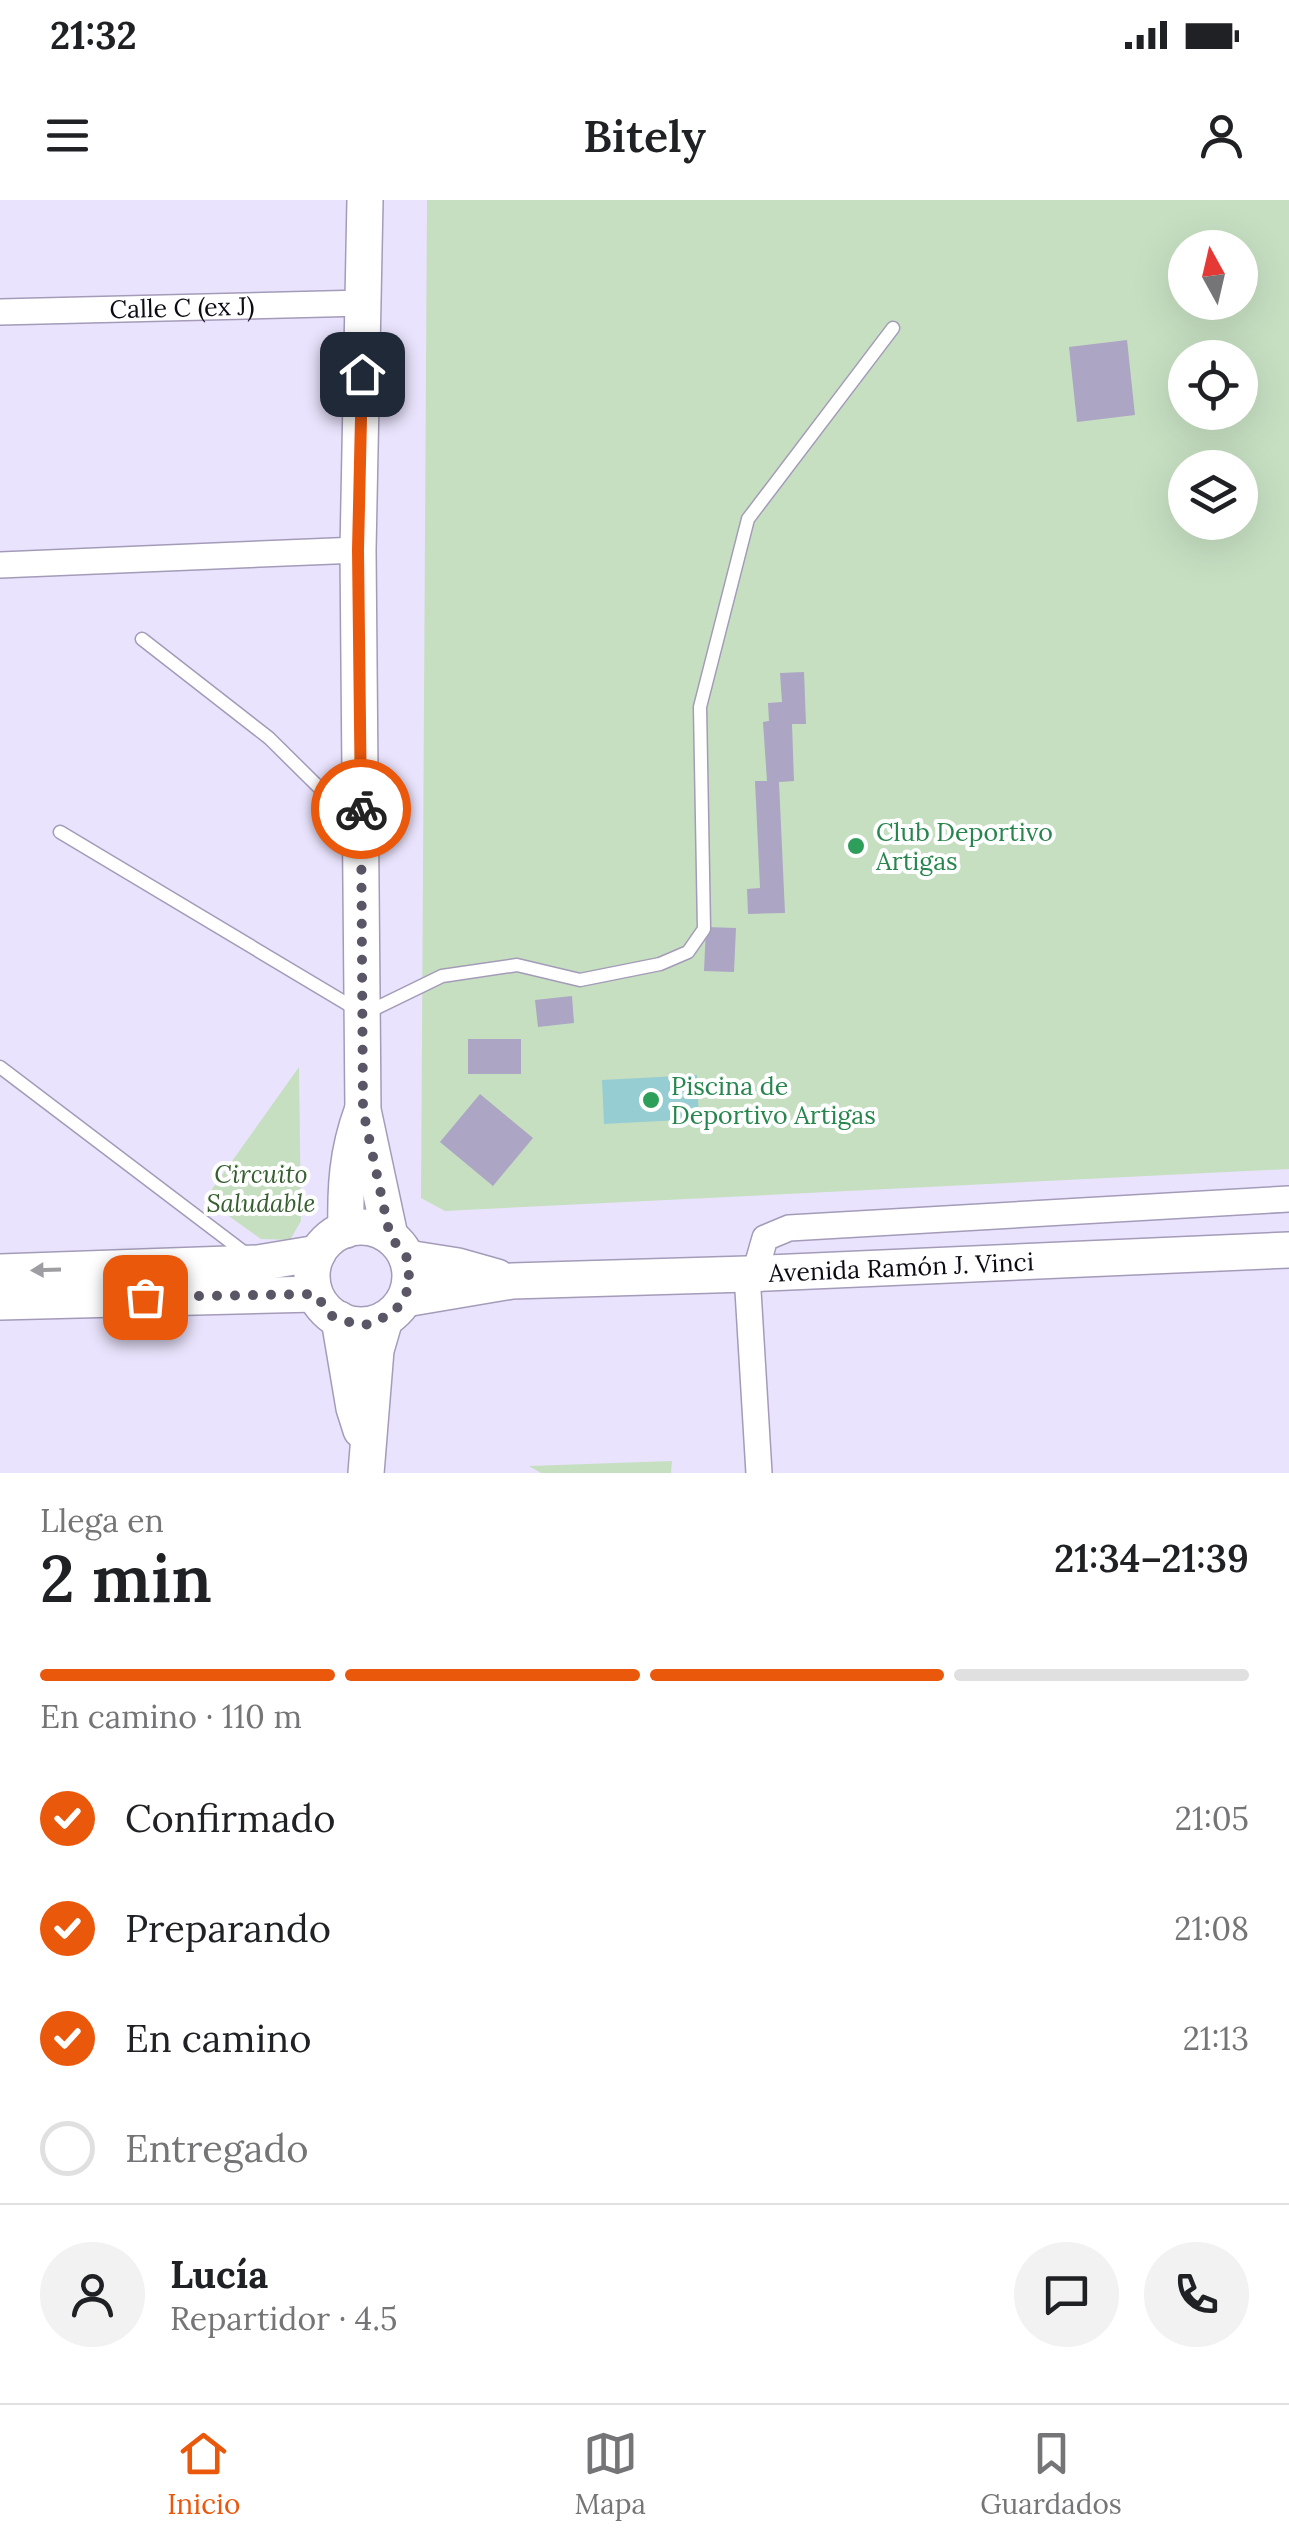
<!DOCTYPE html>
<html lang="es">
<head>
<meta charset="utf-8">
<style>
	:root { --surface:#fff; --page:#f2f2f2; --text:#202124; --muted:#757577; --line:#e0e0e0; --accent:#ea580c }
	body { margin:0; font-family:Lora,serif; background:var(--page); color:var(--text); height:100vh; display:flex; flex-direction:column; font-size:38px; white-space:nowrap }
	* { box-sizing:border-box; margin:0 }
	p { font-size:32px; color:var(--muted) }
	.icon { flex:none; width:55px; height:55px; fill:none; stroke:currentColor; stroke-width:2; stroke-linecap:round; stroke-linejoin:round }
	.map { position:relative; height:1273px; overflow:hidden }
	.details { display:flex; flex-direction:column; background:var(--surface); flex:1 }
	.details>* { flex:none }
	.needle { width:65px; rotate:352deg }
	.controls { position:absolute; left:1168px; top:30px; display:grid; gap:20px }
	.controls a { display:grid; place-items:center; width:90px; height:90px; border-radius:50%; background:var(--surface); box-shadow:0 10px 40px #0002; font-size:50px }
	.pin { position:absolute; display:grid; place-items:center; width:85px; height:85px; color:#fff; margin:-42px; border-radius:20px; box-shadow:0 5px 15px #0006 }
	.courier { position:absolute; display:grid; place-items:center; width:100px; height:100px; margin:-50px; border:8px solid #ea580c; border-radius:50%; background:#fff; color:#222; box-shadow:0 2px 12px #0007 }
	.head em { font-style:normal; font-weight:600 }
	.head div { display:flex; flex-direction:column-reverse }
	.head { display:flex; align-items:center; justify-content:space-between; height:170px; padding:0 40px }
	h1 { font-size:65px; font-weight:600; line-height:75px }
	.bar { display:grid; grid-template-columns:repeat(4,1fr); gap:15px 10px; align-content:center; height:120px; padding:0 40px }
	.bar i { height:12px; border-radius:8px; background:var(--line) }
	.bar .current { background:var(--accent) }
	.bar p { grid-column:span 4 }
	.line { display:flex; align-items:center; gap:25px; padding:0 40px; border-top:2px solid var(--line) }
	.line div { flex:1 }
	.round { display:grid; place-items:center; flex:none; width:105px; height:105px; border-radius:52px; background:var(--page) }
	ol { padding:0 40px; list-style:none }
	li { display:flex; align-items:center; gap:30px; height:110px }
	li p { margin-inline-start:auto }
	li .icon { padding:10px; border-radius:50%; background:var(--accent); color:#fff; stroke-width:4 }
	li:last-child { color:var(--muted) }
	li i { width:55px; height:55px; border:5px solid var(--line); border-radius:50% }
	.status { display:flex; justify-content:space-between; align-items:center; height:70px; padding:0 50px; background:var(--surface); direction:ltr }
	.status svg { height:28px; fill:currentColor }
	header { display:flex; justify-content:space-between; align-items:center; height:130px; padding:0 40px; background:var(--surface); font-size:45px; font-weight:600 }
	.tabs { display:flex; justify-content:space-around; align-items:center; height:140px; border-top:2px solid var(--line); background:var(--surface); font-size:28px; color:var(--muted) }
	.tabs a { display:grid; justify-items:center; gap:5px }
	.tabs .current { color:var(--accent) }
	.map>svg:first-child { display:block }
</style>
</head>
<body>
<div class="status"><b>21:32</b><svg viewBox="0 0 49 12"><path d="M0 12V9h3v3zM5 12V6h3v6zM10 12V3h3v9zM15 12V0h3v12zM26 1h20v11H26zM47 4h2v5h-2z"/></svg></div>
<header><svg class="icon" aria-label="menu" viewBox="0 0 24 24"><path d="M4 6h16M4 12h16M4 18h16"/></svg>Bitely<svg class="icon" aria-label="person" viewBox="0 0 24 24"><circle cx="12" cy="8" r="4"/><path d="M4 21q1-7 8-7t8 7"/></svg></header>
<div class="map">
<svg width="1289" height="1273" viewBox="0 0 1289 1273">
	<rect width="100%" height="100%" fill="#eae3fd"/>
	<path fill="#c6dfc1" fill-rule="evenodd" d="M427 0H1289V969L445 1011 421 998ZM1185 48H1240V102H1185ZM1185 158H1240V212H1185ZM1185 268H1240V322H1185Z
		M299 867 301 1021 290 1040 261 1039 205 999Z
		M672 1261 671 1273H541L529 1266Z"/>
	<path fill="#96cdd3" d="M697 875 699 919 604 924 602 880Z"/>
	<path fill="#aca5c4" d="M1127 140 1135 215 1077 222 1069 147Z
		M804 472 806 524H792L794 581 779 582 785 713 748 714 747 689 760 688 755 581H767L763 522 769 521 768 503 782 502 780 473Z
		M706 727 736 728 734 772 704 771Z
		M572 796 574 823 538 827 535 800Z
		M468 839H521V874H468Z
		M480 894 533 938 493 986 440 942Z"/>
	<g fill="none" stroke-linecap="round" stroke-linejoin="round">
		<g stroke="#a49bb9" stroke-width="15">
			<path id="lane" d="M142 439 269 538 356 624
				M60 632 364 814 442 776 517 765 580 780 660 764 688 752 704 729 700 507 748 319 893 128
				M0 867 249 1056"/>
		</g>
		<g stroke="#a49bb9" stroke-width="28">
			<g id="street">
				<path id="s1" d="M0 112 364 103"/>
				<path d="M0 365 358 350"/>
				<path d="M755 1073 765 1038 789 1028 1289 999"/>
				<path d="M747 1074 759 1273"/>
			</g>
		</g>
		<g stroke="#a49bb9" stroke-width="38">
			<g id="secondary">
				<path d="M365 0 358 350 363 910 390 1036"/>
				<circle cx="361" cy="1076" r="49"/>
				<path d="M346 1030C345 987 347 952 362 911"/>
				<path d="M407 1058 458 1066 497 1077"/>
				<path d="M0 1072 258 1063 318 1053"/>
				<path id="s2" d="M405 1099 512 1081 747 1074 1289 1050"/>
				<path d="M0 1102 315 1094"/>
				<path d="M339 1119 354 1208 361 1230"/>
				<path d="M366 1273 376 1150 385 1119"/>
			</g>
		</g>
		<use href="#lane" stroke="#fff" stroke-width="12"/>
		<use href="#street" stroke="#fff" stroke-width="25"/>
		<use href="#secondary" stroke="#fff" stroke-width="35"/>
	</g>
	<defs><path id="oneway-solid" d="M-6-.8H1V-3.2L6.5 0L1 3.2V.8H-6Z" transform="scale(2.5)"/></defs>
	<use fill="#9e9da1" href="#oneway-solid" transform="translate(46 1070) rotate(178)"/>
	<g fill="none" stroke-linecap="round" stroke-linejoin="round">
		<path stroke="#5a5666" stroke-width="10" stroke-dasharray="0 18" d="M145 1097 315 1094 332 1116 358 1125 372 1124 396 1110 410 1086 407 1058 390 1036 363 910 361 609"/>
		<path stroke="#ea580c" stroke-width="12" d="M361 609 358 350 362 174"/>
	</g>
	<g fill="#2e9e5b" stroke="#fff" stroke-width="4">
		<circle cx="856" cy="646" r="10"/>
		<circle cx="651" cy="900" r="10"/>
	</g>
	<g text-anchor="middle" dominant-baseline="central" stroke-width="8" stroke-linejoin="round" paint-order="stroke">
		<g font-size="25" fill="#0d0a14" stroke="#fff">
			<text stroke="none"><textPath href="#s1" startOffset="182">Calle C (ex J)</textPath></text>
			<text stroke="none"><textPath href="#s2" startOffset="498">Avenida Ramón J. Vinci</textPath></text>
		</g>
		<g font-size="25" fill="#27864d" stroke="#fff" text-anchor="start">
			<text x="876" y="632">Club Deportivo<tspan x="876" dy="29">Artigas</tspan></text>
			<text x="671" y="886">Piscina de<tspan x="671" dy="29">Deportivo Artigas</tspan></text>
		</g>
		<g font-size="25" font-style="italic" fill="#375f30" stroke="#fff">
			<text x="261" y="974">Circuito<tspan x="261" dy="29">Saludable</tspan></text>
		</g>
	</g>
</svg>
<div class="controls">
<a><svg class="needle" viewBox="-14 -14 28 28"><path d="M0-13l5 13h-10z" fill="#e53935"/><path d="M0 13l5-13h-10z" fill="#757577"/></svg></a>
<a><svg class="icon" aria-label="locate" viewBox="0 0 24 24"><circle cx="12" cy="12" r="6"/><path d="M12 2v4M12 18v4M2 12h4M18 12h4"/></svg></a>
<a><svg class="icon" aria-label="layers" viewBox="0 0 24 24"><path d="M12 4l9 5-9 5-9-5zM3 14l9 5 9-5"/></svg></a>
</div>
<div class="pin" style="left:145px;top:1097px;background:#ea580c"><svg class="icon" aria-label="bag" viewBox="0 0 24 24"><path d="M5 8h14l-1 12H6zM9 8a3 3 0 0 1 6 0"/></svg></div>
<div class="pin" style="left:362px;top:174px;background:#1f2937"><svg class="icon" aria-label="home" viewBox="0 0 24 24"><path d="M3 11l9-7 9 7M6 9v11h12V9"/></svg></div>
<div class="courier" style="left:361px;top:609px"><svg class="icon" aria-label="bike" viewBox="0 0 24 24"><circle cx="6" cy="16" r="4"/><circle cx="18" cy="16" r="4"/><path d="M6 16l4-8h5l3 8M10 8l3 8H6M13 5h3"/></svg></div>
</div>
<section class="details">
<div class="head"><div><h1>2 min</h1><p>Llega en</p></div><em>21:34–21:39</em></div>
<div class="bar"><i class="current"></i><i class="current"></i><i class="current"></i><i></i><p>En camino · 110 m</p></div>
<ol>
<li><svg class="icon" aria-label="check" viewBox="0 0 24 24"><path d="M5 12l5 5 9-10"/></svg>Confirmado<p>21:05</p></li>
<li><svg class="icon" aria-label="check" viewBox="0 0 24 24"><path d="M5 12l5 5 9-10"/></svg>Preparando<p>21:08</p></li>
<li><svg class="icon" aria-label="check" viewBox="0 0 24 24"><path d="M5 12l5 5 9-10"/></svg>En camino<p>21:13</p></li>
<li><i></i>Entregado</li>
</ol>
<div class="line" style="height:180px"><a class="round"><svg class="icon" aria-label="person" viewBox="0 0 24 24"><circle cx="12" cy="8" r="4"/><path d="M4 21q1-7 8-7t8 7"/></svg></a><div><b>Lucía</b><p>Repartidor · 4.5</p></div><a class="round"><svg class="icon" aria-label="chat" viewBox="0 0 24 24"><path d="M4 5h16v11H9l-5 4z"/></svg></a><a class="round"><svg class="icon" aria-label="phone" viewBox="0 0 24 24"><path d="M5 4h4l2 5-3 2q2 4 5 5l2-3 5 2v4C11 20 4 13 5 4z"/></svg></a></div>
</section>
<nav class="tabs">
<a class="current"><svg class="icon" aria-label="home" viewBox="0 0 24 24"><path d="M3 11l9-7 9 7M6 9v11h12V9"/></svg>Inicio</a>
<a><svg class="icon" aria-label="map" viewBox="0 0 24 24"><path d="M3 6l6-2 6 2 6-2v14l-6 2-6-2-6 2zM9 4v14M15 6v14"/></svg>Mapa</a>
<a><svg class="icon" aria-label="saved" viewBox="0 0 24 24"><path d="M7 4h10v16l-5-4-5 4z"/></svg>Guardados</a>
</nav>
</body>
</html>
